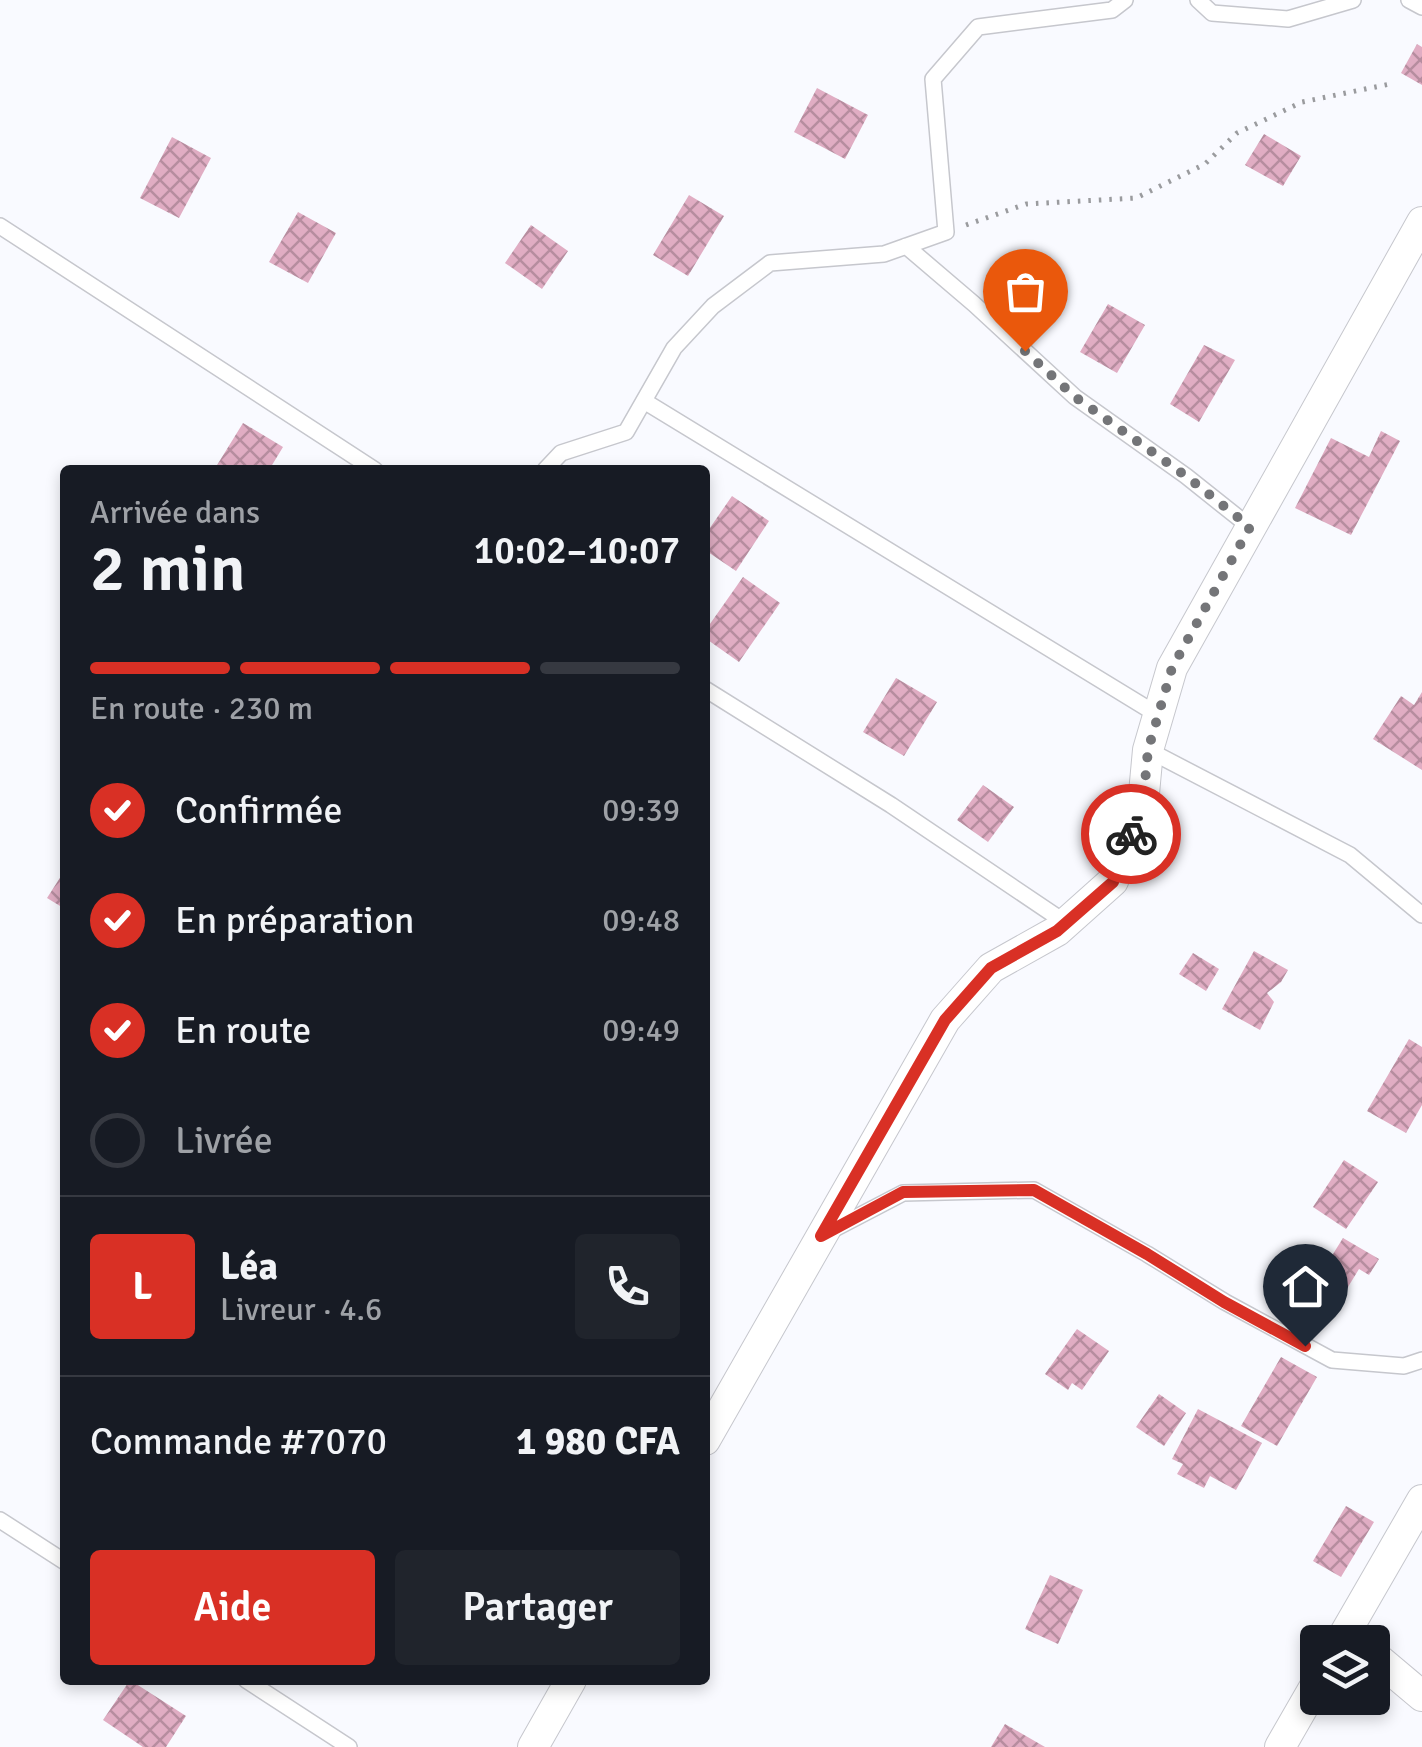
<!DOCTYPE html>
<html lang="fr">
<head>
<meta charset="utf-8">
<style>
	:root { --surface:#171b24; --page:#20242c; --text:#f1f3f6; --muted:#9ea1a6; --line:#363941; --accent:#d93025 }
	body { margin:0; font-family:Signika,sans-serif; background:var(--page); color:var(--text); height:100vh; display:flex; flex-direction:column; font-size:38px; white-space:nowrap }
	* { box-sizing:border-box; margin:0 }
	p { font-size:32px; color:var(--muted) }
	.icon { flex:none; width:55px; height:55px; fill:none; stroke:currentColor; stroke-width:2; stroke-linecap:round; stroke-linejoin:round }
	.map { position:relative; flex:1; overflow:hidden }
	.panel { position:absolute; left:60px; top:465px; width:650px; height:1220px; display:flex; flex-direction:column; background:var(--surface); border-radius:10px; box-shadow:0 5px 15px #0003 }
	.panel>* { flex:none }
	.controls { position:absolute; left:1300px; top:1625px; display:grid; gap:20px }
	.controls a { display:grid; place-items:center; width:90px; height:90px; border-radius:10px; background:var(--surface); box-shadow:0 5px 15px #0003; font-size:50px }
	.pin { position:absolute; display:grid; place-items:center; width:85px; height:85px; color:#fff; margin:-102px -42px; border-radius:50% 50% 50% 0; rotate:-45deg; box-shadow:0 0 10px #0007 }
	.pin .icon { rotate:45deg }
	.courier { position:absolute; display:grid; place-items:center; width:100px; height:100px; margin:-50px; border:8px solid #d93025; border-radius:50%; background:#fff; color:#222; box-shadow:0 2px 12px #0007 }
	.headline em { font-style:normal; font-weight:600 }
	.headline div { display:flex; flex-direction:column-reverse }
	.headline { display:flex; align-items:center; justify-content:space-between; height:170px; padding:0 30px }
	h1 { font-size:65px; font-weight:600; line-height:75px }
	.bar { display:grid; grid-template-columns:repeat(4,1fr); gap:15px 10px; align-content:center; height:120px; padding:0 30px }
	.bar i { height:12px; border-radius:8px; background:var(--line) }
	.bar .active { background:var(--accent) }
	.bar p { grid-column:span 4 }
	.line { display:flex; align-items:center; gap:25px; padding:0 30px; border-top:2px solid var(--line) }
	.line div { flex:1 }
	.round { display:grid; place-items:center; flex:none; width:105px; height:105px; border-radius:10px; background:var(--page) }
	ol { padding:0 30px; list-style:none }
	li { display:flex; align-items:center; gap:30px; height:110px }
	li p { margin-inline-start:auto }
	li .icon { padding:10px; border-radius:50%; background:var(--accent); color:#fff; stroke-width:4 }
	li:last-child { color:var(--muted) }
	li i { width:55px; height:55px; border:5px solid var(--line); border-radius:50% }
	.button { display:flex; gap:20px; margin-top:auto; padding:20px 30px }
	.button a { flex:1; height:115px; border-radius:10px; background:var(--accent); color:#fff; font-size:40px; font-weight:600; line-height:115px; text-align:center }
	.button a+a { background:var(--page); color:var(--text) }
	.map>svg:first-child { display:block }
</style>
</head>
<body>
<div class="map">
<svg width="1422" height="1747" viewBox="0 0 1422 1747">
	<defs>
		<pattern id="building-cross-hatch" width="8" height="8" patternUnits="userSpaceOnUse" patternTransform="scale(2.5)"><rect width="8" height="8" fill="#e0adc3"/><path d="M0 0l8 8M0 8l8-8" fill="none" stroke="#b68d9f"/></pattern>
	</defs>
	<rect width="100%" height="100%" fill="#f9faff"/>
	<path fill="url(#building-cross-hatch)" d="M1417 44 1422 47V85L1401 73Z
		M817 88 868 115 845 159 794 132Z
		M1264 134 1301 156 1283 186 1245 165Z
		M172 137 211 158 179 218 140 198Z
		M689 195 724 216 688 276 653 255Z
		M298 212 336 233 308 283 269 262Z
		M531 225 568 251 542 289 505 263Z
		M1108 304 1145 325 1117 373 1080 352Z
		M1204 345 1235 360 1199 422 1170 404Z
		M243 423 283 447 269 470H214Z
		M1381 431 1400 441 1351 535 1295 508 1331 438 1369 457Z
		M732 496 769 521 736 571 705 550V535Z
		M743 577 780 603 739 662 705 638V631Z
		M896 678 937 702 904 756 863 732Z
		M1422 692V770L1373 739 1401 696 1414 705Z
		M983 785 1014 807 988 842 957 820Z
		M65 870V909L47 898Z
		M1254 951 1288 970 1281 982 1267 993 1274 1002 1260 1030 1222 1009Z
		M1193 953 1219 969 1206 991 1179 974Z
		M1409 1039 1422 1047V1105L1406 1133 1367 1111Z
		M1344 1160 1378 1182 1346 1229 1313 1207Z
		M1343 1238 1379 1259 1369 1275 1359 1269 1329 1318 1303 1302Z
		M1077 1329 1109 1351 1082 1390 1072 1383 1068 1390 1045 1374Z
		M1281 1357 1317 1377 1277 1446 1241 1426Z
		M1159 1394 1186 1413 1164 1446 1136 1427Z
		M1198 1409 1262 1443 1236 1490 1210 1476 1204 1488 1177 1474 1183 1464 1172 1459Z
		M1346 1506 1374 1522 1341 1577 1313 1561Z
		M1050 1575 1083 1590 1058 1644 1025 1629Z
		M130 1680 186 1716 166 1747H143L103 1720Z
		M1005 1724 1045 1747H991Z"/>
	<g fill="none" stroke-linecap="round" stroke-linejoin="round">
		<g stroke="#c6c7cd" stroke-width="18">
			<path id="lane" d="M1198 0 1212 13 1288 19 1353 0
				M1409 0 1422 7
				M0 226 375 470
				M906 246 974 304 1075 397 1186 476 1250 527
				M644 401 1158 715
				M545 470 561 453 626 432 674 348 713 306 770 263 884 254 946 232 933 79 978 27 1112 10 1125 0
				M705 689 891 805 1066 923
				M1148 750 1350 855 1422 915
				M832 1230 903 1193 1034 1190 1147 1254 1225 1302 1332 1360 1404 1366 1422 1360
				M0 1520 65 1562
				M246 1680 349 1747"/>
		</g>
		<g stroke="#c6c7cd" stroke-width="32">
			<path id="street" d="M705 1440 945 1020 991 968 1057 931 1113 881 1143 804 1148 750 1172 668 1422 222
				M1340 1642 1422 1500
				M1372 1654 1422 1696
				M533 1747 571 1680
				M1280 1747 1318 1681"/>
		</g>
		<path stroke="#9a9b9e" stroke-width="5" stroke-dasharray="2.5 8" stroke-linecap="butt" d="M966 225 1026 204 1136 198 1205 164 1237 133 1302 102 1390 84"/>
		<use href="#lane" stroke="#fff" stroke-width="15"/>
		<use href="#street" stroke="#fff" stroke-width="30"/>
	</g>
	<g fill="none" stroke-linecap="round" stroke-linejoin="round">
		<path stroke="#747578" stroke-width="10" stroke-dasharray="0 18" d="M1025 351 1075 397 1186 476 1250 527 1172 668 1148 750 1143 804 1131 834"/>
		<path stroke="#d93025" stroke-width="12" d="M1131 834 1113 882 1057 931 991 968 945 1020 821 1236 903 1192 1034 1190 1147 1254 1224 1302 1305 1346"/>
	</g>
</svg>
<div class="controls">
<a><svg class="icon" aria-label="layers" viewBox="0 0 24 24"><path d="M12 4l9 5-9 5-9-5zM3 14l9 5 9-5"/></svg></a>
</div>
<div class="pin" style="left:1025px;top:351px;background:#ea580c"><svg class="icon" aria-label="bag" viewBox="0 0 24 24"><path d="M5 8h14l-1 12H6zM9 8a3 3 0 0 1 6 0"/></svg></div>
<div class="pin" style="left:1305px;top:1346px;background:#1f2937"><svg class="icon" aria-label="home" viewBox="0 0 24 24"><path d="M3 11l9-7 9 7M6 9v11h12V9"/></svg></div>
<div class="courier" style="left:1131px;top:834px"><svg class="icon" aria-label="bike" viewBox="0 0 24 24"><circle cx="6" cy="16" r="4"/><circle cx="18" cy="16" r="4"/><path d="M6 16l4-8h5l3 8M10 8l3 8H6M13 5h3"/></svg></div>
<section class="panel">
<div class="headline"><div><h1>2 min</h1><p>Arrivée dans</p></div><em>10:02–10:07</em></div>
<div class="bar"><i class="active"></i><i class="active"></i><i class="active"></i><i></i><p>En route · 230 m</p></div>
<ol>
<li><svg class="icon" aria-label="check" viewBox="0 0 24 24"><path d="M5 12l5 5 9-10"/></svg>Confirmée<p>09:39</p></li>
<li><svg class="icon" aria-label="check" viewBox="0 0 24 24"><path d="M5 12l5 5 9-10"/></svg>En préparation<p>09:48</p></li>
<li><svg class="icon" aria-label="check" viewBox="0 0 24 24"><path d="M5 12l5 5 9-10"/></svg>En route<p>09:49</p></li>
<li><i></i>Livrée</li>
</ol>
<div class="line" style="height:180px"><b class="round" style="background:var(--accent);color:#fff">L</b><div><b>Léa</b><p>Livreur · 4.6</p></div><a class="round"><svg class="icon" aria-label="phone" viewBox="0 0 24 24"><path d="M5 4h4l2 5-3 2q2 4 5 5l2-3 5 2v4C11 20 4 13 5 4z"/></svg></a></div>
<div class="line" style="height:130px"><div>Commande #7070</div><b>1 980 CFA</b></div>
<div class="button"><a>Aide</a><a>Partager</a></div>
</section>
</div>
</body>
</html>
